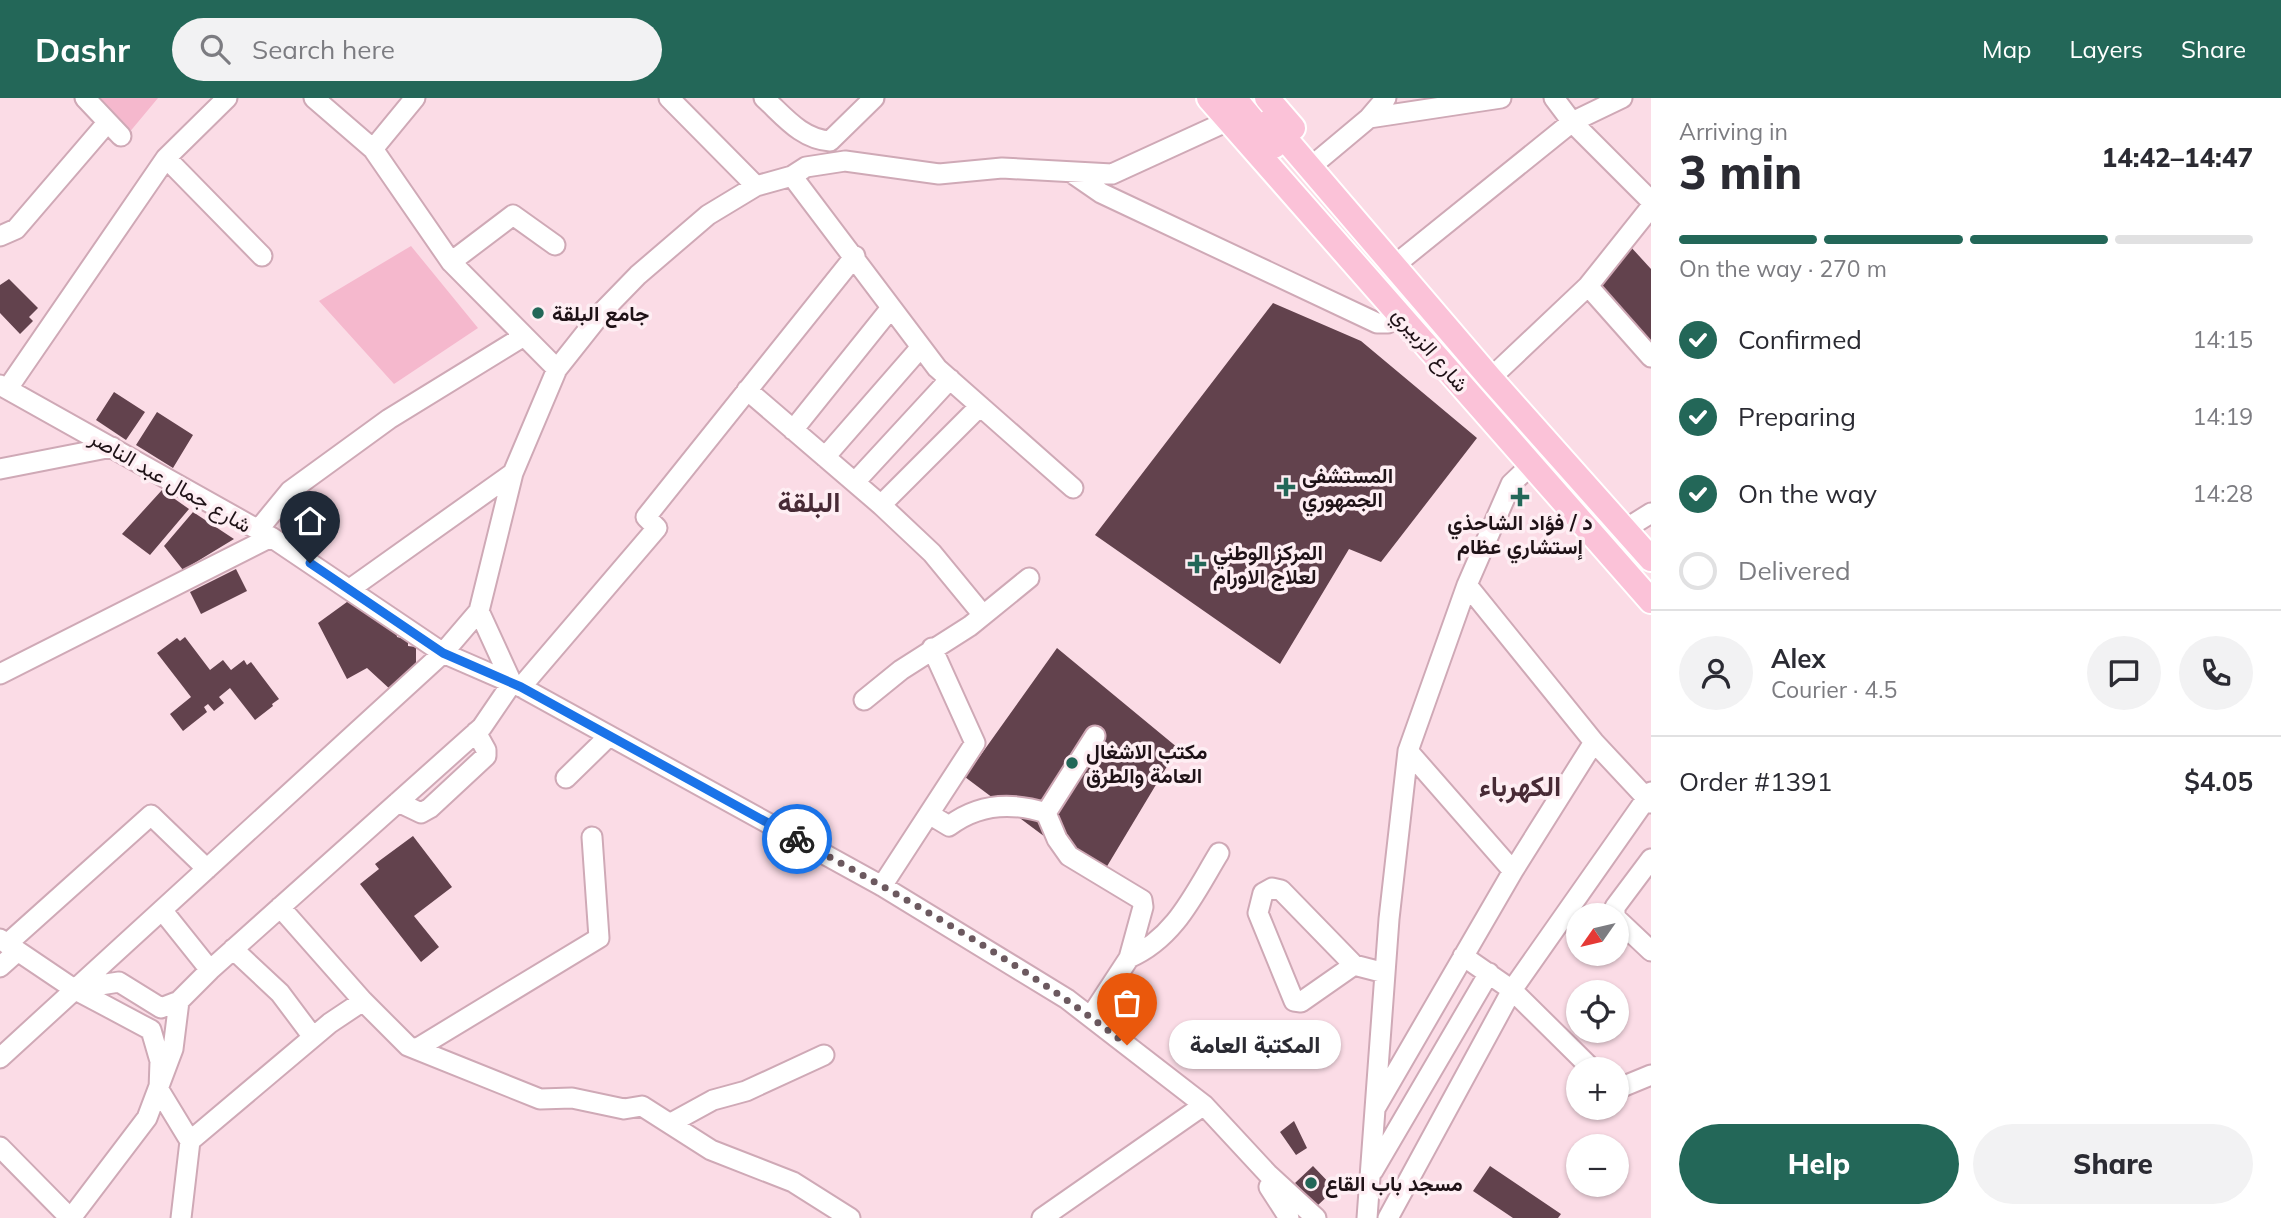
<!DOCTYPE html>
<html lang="en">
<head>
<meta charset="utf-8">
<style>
	:root { --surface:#fff; --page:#f2f2f3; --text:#2b2b33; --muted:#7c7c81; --line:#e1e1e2; --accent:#236758 }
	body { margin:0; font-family:Mulish,Vazirmatn,sans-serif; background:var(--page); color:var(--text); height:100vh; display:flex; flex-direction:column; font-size:26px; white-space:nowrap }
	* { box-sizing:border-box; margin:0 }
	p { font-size:23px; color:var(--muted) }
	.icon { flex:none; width:38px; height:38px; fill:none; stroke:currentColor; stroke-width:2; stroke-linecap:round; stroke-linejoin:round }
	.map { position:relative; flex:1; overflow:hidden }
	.panel { display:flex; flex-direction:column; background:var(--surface); width:630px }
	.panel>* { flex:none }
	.needle { width:46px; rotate:236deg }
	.fabs { position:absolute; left:1566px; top:805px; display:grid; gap:14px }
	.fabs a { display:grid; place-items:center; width:63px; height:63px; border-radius:50%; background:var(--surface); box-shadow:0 2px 5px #0004; font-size:35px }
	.pin { position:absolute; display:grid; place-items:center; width:60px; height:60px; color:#fff; margin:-72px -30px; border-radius:50% 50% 50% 0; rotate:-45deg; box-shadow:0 0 7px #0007 }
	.pin .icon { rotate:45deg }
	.courier { position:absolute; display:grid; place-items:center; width:70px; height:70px; margin:-35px; border:5px solid #1a73e8; border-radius:50%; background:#fff; color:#222; box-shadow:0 2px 9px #0007 }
	.bubble { position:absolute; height:49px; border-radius:24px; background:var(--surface); box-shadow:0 2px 5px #0004; font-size:23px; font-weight:800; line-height:49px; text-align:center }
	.headline em { font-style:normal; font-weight:800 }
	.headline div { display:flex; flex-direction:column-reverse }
	.headline { display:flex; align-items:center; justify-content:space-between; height:119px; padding:0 28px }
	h1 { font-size:46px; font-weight:800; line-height:52px }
	.bar { display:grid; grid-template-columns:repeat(4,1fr); gap:10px 7px; align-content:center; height:84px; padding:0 28px }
	.bar i { height:9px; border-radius:5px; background:var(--line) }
	.bar .current { background:var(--accent) }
	.bar p { grid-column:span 4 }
	.line { display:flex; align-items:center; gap:18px; padding:0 28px; border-top:2px solid var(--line) }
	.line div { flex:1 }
	.round { display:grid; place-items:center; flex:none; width:74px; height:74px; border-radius:37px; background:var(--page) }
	ol { padding:0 28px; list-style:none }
	li { display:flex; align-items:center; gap:21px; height:77px }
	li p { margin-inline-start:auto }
	li .icon { padding:7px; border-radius:50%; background:var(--accent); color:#fff; stroke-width:4 }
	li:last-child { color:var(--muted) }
	li i { width:38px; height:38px; border:4px solid var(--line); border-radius:50% }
	.action { display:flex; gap:14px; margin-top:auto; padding:14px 28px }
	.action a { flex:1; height:80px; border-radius:42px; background:var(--accent); color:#fff; font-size:28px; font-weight:800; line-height:80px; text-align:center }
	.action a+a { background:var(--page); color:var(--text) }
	header { display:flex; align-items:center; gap:42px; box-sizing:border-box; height:98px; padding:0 35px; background:var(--accent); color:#fff }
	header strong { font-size:33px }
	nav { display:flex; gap:38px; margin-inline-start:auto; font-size:24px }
	.search { width:490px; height:63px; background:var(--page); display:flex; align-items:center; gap:18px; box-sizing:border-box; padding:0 24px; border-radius:38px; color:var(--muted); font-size:26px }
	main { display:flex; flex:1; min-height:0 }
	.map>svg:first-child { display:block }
</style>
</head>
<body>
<header>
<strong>Dashr</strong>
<div class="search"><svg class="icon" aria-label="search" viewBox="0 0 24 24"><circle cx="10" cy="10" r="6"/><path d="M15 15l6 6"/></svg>Search here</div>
<nav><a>Map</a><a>Layers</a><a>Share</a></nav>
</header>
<main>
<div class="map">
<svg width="1651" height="1120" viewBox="0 0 1651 1120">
	<rect width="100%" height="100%" fill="#fbdce6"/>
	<path fill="#f5b8cd" d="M95 0H158L128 36Z
		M411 148 478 230 394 286 319 203Z"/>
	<path fill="#62424d" d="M1630 148 1651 171V253L1593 190Z
		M9 181 38 210 29 219 33 223 20 236 0 215V187Z
		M1273 205 1361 243 1477 340 1381 464 1349 451 1280 566 1095 437Z
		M114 294 145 314 126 342 96 322Z
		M157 314 193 337 173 370 136 347Z
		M162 392 189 411 150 457 122 436Z
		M193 414 234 441 183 472 164 448Z
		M236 471 247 493 201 516 190 494Z
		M358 496 396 530 397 539 408 542V548L416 549V567L392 593 367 570 347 581 318 525Z
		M185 539 210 572 223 562 231 572 244 562 247 567 251 564 279 601 272 606 273 608 255 622 230 590 219 599 224 605 214 613 208 606 204 609 207 614 183 633 170 616 191 599 157 555 177 540 180 543Z
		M1057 550 1178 650 1100 780 965 679Z
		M413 738 452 789 414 818 439 849 421 864 360 786 379 771 375 766Z
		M1294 1023 1307 1050 1296 1057 1280 1034Z
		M1313 1068 1335 1091 1317 1108 1295 1085Z
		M1490 1068 1561 1116 1558 1120H1513L1473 1093Z"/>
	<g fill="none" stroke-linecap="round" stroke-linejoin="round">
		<g stroke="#cfa9b6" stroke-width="23">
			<path id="minor" d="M85 0 121 38
				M314 0 373 51 451 164 557 271
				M669 0 756 88
				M764 0C784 18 801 41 830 43L874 0
				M1554 0 1572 24 1651 103
				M1369 20 1501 0
				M373 51 415 0
				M166 60 262 158
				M1320 61 1369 20 1386 0
				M1072 75 1101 95 1377 225H1388L1402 218
				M792 78 937 270 1073 390
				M0 138 16 131 107 25
				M1401 162 1572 24 1622 0
				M451 164 513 117 555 147
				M1588 188 1651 259
				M1497 274 1588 188 1651 109
				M0 287 271 439 443 555 521 589 882 788 1067 901 1204 1007 1268 1076 1316 1120
				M8 290 166 60 227 0
				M747 292 881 407 932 455 983 517
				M793 332 891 210
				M825 359 921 249
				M0 371 112 349
				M855 384 950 281
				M881 407 980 308
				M1635 425 1651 415
				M258 432 290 393 389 321 524 238
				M1467 487 1594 644 1651 705
				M350 491 513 375
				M479 513 512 585
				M0 576 271 439
				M521 589 657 430 646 419 855 158
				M864 602 901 572 970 528 1029 480
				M1408 653 1513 773
				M566 680 609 638
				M398 704 421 715 430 710 486 658V652L476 634
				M1046 715 1095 638
				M929 716 949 728C978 706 1012 704 1046 715L1057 741 1069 758 1142 802 1143 809 1129 860 1091 918
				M882 788 975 645 932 550
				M280 809 363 903 408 948 540 1001 572 1000 624 1011 642 1008 711 1052 793 1084 850 1120
				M162 812 210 872
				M1615 817V809L1651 761
				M1617 821 1651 853
				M0 841 74 891 151 932 160 963 159 992 190 1043 181 1120
				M7 846 151 717 207 771
				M233 851 280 895 313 939
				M1463 858 1512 892 1592 971
				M1129 860C1175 840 1194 796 1219 755
				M1354 867 1301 904 1294 903 1258 815 1263 795 1272 790 1281 792 1354 867 1385 875
				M0 869 18 853
				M75 891 119 884 161 910 179 903 210 872 482 629 512 585
				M416 951 599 840 592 739
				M0 960 443 555 479 513 513 375 557 271 603 213 638 177 708 117 756 88 792 78 806 69 845 63 939 76 1002 70 1112 76 1230 22
				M1617 991 1651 977
				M1376 1009 1513 773 1594 644
				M671 1025 713 1002 746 993 824 957
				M190 1043 330 925 363 903
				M0 1049 70 1120
				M1373 1073 1489 875
				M1269 1089 1289 1120
				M71 1120 147 1020 173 951 179 903
				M1042 1120 1204 1007
				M1367 1120 1389 821 1408 653 1467 487 1511 386 1532 366
				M1388 1120 1512 892 1651 694"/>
		</g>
		<g stroke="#fff" stroke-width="28">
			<path id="major" d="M1209 0 1651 503
				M1234 0 1274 48
				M1267 0 1293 30
				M1270 23 1490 280 1651 461"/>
		</g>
		<use href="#minor" stroke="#fff" stroke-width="19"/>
		<use href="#major" stroke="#fbc2d8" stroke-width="24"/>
	</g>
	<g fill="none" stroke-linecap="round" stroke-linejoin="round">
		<path stroke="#6c595f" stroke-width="7" stroke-dasharray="0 12.6" d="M797 741C910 803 1026 867 1127 947"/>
		<path stroke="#1a73e8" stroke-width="9" d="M310 465 443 555 521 589 797 741"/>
	</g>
	<g fill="#236758" stroke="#feeef3" stroke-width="2.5">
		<circle cx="538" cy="215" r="7"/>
		<path d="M1282.5 378.5h7v7h7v7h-7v7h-7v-7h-7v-7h7z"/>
		<path d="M1516.5 388.5h7v7h7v7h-7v7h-7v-7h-7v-7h7z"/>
		<path d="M1193.5 455.5h7v7h7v7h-7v7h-7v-7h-7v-7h7z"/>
		<circle cx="1072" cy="665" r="7"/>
		<circle cx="1311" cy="1085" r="7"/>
	</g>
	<g text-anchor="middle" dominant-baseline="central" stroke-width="7" stroke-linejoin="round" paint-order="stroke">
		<g font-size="21" font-weight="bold" fill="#1f1217" stroke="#feeef3" text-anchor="start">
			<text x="552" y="215">جامع البلقة</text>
			<text x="1302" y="377">المستشفى<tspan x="1302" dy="24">الجمهوري</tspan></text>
			<text x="1520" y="424" text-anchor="middle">د / فؤاد الشاحذي<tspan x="1520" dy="24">إستشاري عظام</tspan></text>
			<text x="1213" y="454">المركز الوطني<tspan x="1213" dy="24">لعلاج الاورام</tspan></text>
			<text x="1086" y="653">مكتب الاشغال<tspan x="1086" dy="24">العامة والطرق</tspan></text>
			<text x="1325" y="1085">مسجد باب القاع</text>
		</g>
		<g font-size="21" fill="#1f1217" stroke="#feeef3">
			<text transform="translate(1431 251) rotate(49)">شارع الزبيري</text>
			<text transform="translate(171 383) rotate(30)">شارع جمال عبد الناصر</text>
		</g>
		<g font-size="28" font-weight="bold" fill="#472a35" stroke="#feeef3">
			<text x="809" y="403">البلقة</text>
			<text x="1520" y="687">الكهرباء</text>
		</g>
	</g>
</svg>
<div class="fabs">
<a><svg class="needle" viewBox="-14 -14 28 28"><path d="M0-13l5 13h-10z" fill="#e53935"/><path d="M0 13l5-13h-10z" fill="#7c7c81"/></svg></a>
<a><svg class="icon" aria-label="locate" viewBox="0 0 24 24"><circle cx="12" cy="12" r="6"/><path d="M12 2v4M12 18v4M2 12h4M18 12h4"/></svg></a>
<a>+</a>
<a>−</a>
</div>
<div class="pin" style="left:1127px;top:947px;background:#ea580c"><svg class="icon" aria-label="bag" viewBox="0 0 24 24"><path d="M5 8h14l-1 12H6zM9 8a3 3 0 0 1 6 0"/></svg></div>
<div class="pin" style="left:310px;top:465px;background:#1f2937"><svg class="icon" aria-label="home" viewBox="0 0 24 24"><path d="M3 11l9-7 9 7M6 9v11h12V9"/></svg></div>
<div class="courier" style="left:797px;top:741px"><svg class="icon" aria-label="bike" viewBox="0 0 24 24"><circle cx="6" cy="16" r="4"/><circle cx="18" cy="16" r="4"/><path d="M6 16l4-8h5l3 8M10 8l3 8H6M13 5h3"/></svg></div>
<div class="bubble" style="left:1169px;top:922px;width:172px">المكتبة العامة</div>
</div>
<section class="panel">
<div class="headline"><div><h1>3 min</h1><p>Arriving in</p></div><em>14:42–14:47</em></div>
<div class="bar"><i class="current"></i><i class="current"></i><i class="current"></i><i></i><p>On the way · 270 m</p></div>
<ol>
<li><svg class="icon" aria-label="check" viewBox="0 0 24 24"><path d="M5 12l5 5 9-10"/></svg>Confirmed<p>14:15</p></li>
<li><svg class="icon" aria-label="check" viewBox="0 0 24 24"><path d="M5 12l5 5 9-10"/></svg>Preparing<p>14:19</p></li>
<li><svg class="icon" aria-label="check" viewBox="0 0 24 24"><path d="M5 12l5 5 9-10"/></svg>On the way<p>14:28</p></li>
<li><i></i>Delivered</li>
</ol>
<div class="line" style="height:126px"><a class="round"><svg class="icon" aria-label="person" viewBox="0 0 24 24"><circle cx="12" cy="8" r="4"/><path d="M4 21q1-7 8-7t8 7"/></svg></a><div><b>Alex</b><p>Courier · 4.5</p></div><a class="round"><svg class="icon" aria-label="chat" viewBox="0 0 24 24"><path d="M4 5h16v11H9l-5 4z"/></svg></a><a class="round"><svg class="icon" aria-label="phone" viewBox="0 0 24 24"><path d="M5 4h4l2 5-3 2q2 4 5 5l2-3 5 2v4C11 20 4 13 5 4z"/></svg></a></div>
<div class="line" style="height:91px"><div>Order #1391</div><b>$4.05</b></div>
<div class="action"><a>Help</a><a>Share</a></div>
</section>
</main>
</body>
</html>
